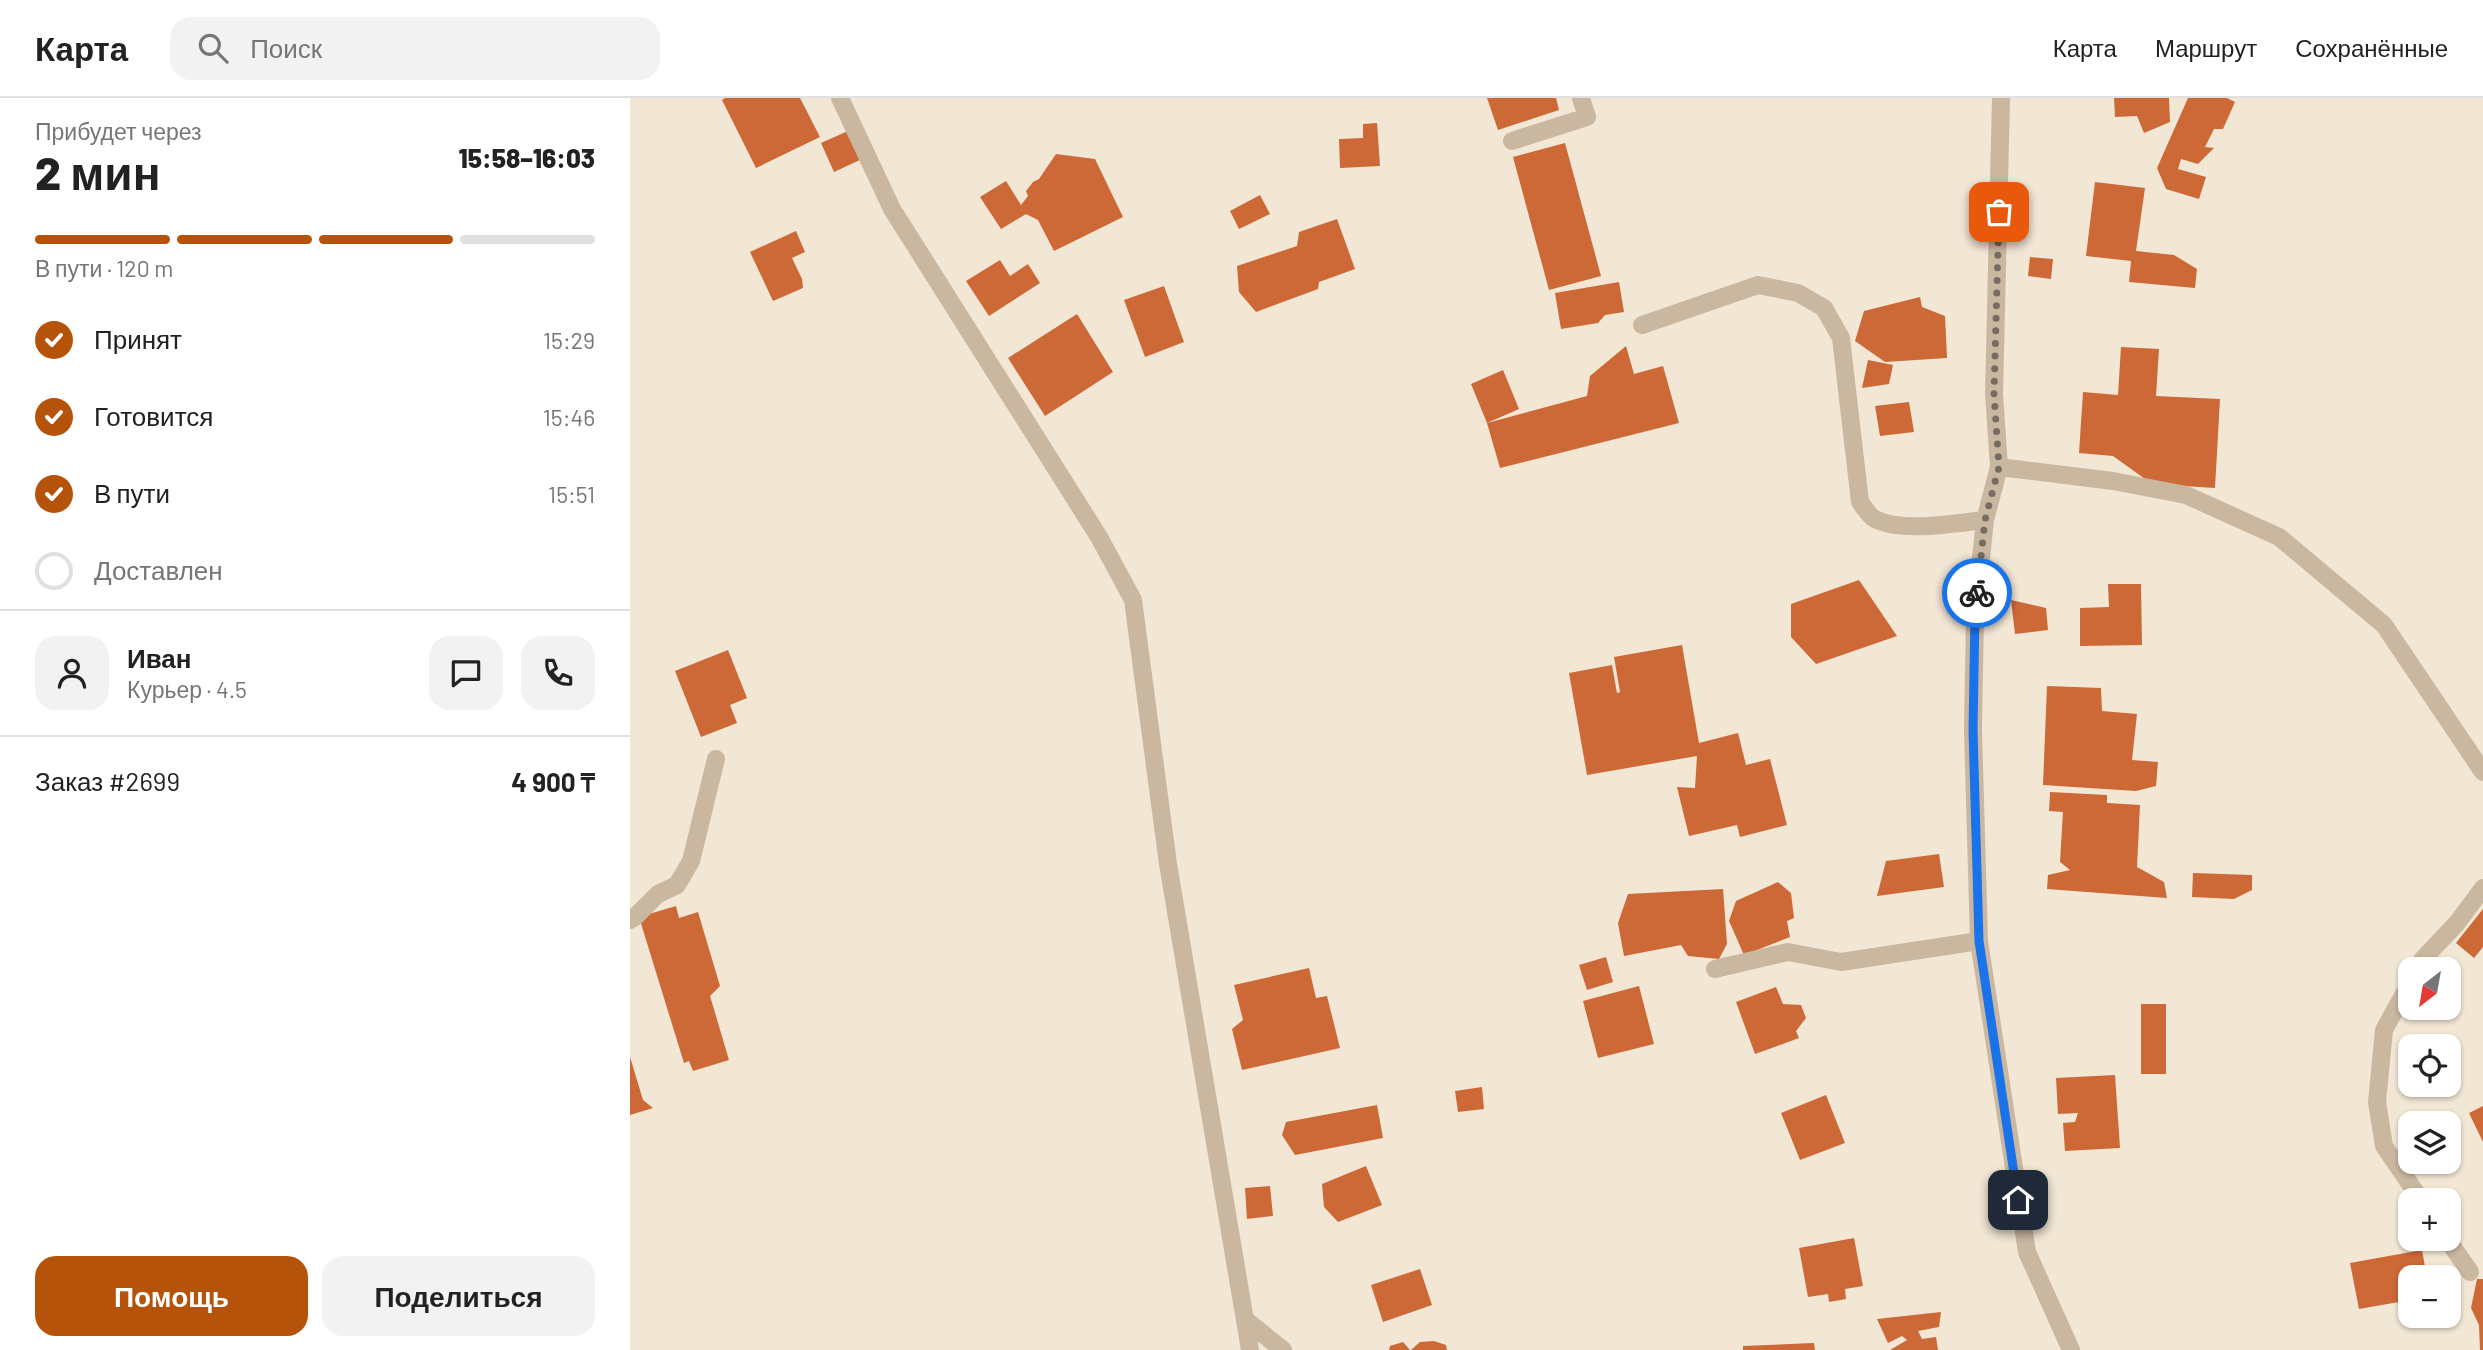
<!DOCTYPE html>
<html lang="ru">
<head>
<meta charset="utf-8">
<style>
	:root { --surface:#fff; --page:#f2f2f2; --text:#222; --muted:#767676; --line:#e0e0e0; --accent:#b45309 }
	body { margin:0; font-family:Barlow,sans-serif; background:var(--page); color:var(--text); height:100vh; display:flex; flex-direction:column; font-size:26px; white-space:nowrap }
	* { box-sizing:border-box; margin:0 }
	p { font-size:23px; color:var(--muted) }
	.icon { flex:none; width:38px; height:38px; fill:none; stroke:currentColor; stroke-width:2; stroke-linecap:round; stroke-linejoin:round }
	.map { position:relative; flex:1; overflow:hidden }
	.drawer { display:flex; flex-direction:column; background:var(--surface); width:630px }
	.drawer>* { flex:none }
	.needle { width:46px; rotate:211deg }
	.buttons { position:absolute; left:1768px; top:859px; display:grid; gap:14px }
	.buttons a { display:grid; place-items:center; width:63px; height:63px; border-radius:14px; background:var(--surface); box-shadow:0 2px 5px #0004; font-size:35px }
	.pin { position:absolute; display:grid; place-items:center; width:60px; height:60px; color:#fff; margin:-30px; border-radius:14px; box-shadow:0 4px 10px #0006 }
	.courier { position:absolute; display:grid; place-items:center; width:70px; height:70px; margin:-35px; border:5px solid #1a73e8; border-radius:50%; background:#fff; color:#222; box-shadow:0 2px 9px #0007 }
	.headline em { font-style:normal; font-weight:800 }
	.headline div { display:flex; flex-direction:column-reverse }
	.headline { display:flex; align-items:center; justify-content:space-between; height:119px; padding:0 35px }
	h1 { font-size:46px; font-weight:800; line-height:52px }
	.bar { display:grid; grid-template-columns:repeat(4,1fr); gap:10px 7px; align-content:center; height:84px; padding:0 35px }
	.bar i { height:9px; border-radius:5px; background:var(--line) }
	.bar .current { background:var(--accent) }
	.bar p { grid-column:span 4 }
	.line { display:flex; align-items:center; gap:18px; padding:0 35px; border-top:2px solid var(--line) }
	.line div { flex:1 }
	.round { display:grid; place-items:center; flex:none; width:74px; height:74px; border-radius:21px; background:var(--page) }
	ol { padding:0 35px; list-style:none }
	li { display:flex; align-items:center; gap:21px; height:77px }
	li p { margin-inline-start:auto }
	li .icon { padding:7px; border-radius:50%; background:var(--accent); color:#fff; stroke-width:4 }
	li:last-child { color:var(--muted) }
	li i { width:38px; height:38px; border:4px solid var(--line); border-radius:50% }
	.button { display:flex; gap:14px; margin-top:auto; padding:14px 35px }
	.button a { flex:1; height:80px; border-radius:21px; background:var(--accent); color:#fff; font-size:28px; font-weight:800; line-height:80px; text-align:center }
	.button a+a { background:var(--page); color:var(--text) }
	header { display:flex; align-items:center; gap:42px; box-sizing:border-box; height:98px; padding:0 35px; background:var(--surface); border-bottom:2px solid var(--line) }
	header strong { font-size:33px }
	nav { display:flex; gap:38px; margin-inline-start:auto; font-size:24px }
	.search { width:490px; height:63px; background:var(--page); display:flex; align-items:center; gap:18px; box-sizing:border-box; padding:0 24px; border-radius:21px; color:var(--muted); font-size:26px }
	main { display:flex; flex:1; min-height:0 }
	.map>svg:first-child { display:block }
</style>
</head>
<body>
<header>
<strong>Карта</strong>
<div class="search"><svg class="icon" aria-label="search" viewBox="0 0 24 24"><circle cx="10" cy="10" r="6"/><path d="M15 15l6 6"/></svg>Поиск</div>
<nav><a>Карта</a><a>Маршрут</a><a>Сохранённые</a></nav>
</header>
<main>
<section class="drawer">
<div class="headline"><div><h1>2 мин</h1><p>Прибудет через</p></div><em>15:58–16:03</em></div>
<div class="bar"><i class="current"></i><i class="current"></i><i class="current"></i><i></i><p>В пути · 120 m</p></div>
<ol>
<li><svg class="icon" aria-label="check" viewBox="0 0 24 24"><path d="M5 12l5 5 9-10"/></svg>Принят<p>15:29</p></li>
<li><svg class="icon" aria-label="check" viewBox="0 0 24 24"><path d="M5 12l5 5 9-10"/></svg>Готовится<p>15:46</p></li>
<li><svg class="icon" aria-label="check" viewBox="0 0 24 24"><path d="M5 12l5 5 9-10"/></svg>В пути<p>15:51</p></li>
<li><i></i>Доставлен</li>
</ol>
<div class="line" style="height:126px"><a class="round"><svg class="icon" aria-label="person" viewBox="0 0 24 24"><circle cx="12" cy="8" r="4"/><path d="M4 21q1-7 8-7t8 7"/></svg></a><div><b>Иван</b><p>Курьер · 4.5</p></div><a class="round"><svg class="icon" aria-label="chat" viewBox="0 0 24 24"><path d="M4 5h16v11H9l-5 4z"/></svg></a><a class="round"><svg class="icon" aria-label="phone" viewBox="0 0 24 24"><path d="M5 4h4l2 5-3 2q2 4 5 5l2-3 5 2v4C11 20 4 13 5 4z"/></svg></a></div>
<div class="line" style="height:91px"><div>Заказ #2699</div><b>4 900 ₸</b></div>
<div class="button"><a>Помощь</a><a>Поделиться</a></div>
</section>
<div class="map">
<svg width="1853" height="1252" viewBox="0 0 1853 1252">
	<rect width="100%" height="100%" fill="#f2e6d4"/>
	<path fill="#cd6837" d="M95 0H170L190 39 126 70 92 2Z
		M857 0H926L929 12 868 32Z
		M1484 0H1539L1540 24 1514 35 1507 18 1485 19Z
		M1558 0H1597L1605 4 1593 31H1584L1575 49 1584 50 1568 66 1551 61 1548 71 1576 79 1569 101 1536 91 1527 70Z
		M747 25 750 68 710 70 709 41 733 40V26Z
		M218 33 232 61 204 74 191 45Z
		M935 45 971 178 919 192 883 59Z
		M426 56 465 61 493 119 424 153 408 122 396 116 371 131 350 99 376 83 391 107 398 98 396 93 403 84 409 81Z
		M1465 84 1515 90 1506 153 1544 157 1567 171 1565 190 1499 184 1501 163 1456 158Z
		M630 97 640 116 609 131 600 113Z
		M707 121 725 171 689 184 688 191 626 214 609 194 607 168 667 148 669 134Z
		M166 133 175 154 162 160 172 181 173 190 143 203 120 154Z
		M1400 159 1423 161 1421 181 1398 178Z
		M370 162 380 178 398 166 410 185 359 218 336 183Z
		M989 184 994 214 975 217 968 225 931 231 925 195Z
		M534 188 554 244 515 259 494 202Z
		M1290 199 1292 209 1315 218 1317 260 1255 264 1225 243 1234 213Z
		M447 216 483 274 415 318 378 260Z
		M996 248 1004 276 1033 268 1049 325 870 370 857 325 957 298 960 278Z
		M1491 249 1529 251 1526 298 1590 301 1585 390 1522 386 1483 358 1449 355 1453 294 1488 297Z
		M1238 262 1263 267 1259 286 1232 290Z
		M873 272 889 311 857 325 841 286Z
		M1279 304 1284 334 1250 338 1245 308Z
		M1229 482 1267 538 1186 566 1161 539V506Z
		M1478 486H1511L1512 547 1450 548V510L1479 509Z
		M1381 502 1416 510 1418 532 1385 536Z
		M1052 547 1069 645 1108 635 1116 667 1140 661 1157 727 1110 739 1107 727 1059 738 1047 689 1065 690 1067 658 957 677 939 575 982 567 987 595 990 594 984 559Z
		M98 552 117 600 100 607 107 625 71 639 45 573Z
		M1417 588 1471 590 1472 613 1507 616 1502 662 1528 664 1526 688 1506 693 1413 687Z
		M1420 694 1477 697V705L1510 707 1507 769 1534 784 1537 800 1417 791 1418 777 1440 772 1430 764 1433 714 1419 713Z
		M1309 756 1314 789 1247 798 1256 763Z
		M1563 775 1622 777V792L1604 801 1562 799Z
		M1148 784 1161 795 1164 820 1157 823 1160 839 1114 857 1099 823 1106 803Z
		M1093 791 1097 846 1089 861 1058 858 1051 847 994 858 988 825 998 796Z
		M46 808 49 820 68 814 90 888 80 898 99 962 63 973 59 963 54 965 9 819Z
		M1853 811V849L1844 860 1826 845Z
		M976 859 983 884 957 892 949 867Z
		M679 870 686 900 697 898 710 950 612 972 602 931 613 922 604 887Z
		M1009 888 1024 946 968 960 953 903Z
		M1146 889 1153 906 1171 907 1176 920 1166 933 1169 940 1125 956 1106 904Z
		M1511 906H1536V976H1511Z
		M0 959 13 1002 23 1010 0 1017Z
		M1485 977 1490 1050 1435 1053 1433 1025 1445 1024 1448 1015 1428 1016 1426 980Z
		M852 989 854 1011 828 1014 825 993Z
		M1196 997 1215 1045 1170 1062 1151 1015Z
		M747 1007 753 1040 665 1057 652 1037 656 1024Z
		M1853 1008V1044L1839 1015Z
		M736 1068 752 1107 708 1124 694 1109 692 1086Z
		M640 1088 643 1118 617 1121 615 1090Z
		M1224 1140 1233 1188 1215 1191 1216 1201 1199 1204 1198 1196 1178 1199 1169 1150Z
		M1792 1152 1797 1180H1780V1202L1729 1211 1720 1165Z
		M790 1171 802 1207 753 1224 741 1187Z
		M1847 1181H1853V1252H1850L1849 1227 1841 1210Z
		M1311 1214 1309 1229 1288 1233 1292 1241 1306 1239 1308 1252H1260L1277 1242 1272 1238 1258 1245 1247 1221Z
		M804 1243 816 1247 817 1252H781L790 1244Z
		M773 1244 780 1252H759L760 1248Z
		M1184 1245 1185 1252H1113V1248Z"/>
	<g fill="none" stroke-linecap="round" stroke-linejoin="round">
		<path stroke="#cab7a0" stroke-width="18" d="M210 0 262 111 469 439 503 502 538 766 620 1252
			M1371 0 1364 296 1369 369 1355 422 1345 517 1343 632 1349 843 1397 1154 1441 1252
			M882 43 957 19 951 0
			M1012 227 1128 187 1168 195 1194 210 1211 240 1230 404C1234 409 1239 418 1245 421 1272 435 1325 425 1355 422
			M1369 369 1483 383 1556 397 1649 439 1754 527 1853 674
			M0 822 5 819 28 796 47 787 61 763 86 661
			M1085 871 1158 854 1211 864 1349 843
			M1787 872 1792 862 1827 825 1853 790
			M1780 885 1754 932 1747 1004 1754 1048 1791 1102
			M1817 1141 1840 1174
			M617 1223 653 1252"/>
	</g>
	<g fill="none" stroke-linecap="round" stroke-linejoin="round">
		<path stroke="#766c62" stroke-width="7" stroke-dasharray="0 12.6" d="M1347 495 1355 422 1369 369 1364 296 1369 114"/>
		<path stroke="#1a73e8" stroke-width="9" d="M1347 495 1345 517 1343 632 1349 843 1388 1102"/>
	</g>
</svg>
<div class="buttons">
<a><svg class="needle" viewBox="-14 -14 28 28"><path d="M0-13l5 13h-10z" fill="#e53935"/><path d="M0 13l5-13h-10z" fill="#767676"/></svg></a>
<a><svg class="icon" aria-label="locate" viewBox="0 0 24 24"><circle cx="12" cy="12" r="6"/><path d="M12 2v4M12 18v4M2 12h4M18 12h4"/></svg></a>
<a><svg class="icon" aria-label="layers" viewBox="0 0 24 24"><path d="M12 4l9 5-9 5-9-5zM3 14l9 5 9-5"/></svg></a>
<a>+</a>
<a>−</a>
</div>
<div class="pin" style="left:1369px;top:114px;background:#ea580c"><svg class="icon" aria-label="bag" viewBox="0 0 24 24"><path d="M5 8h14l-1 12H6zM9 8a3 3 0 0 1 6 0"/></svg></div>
<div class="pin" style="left:1388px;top:1102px;background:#1f2937"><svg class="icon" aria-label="home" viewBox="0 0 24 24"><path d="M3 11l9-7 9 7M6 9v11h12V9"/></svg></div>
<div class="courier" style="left:1347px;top:495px"><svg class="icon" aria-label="bike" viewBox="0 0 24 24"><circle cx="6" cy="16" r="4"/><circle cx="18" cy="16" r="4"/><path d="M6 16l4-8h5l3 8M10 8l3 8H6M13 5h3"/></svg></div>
</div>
</main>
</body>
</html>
